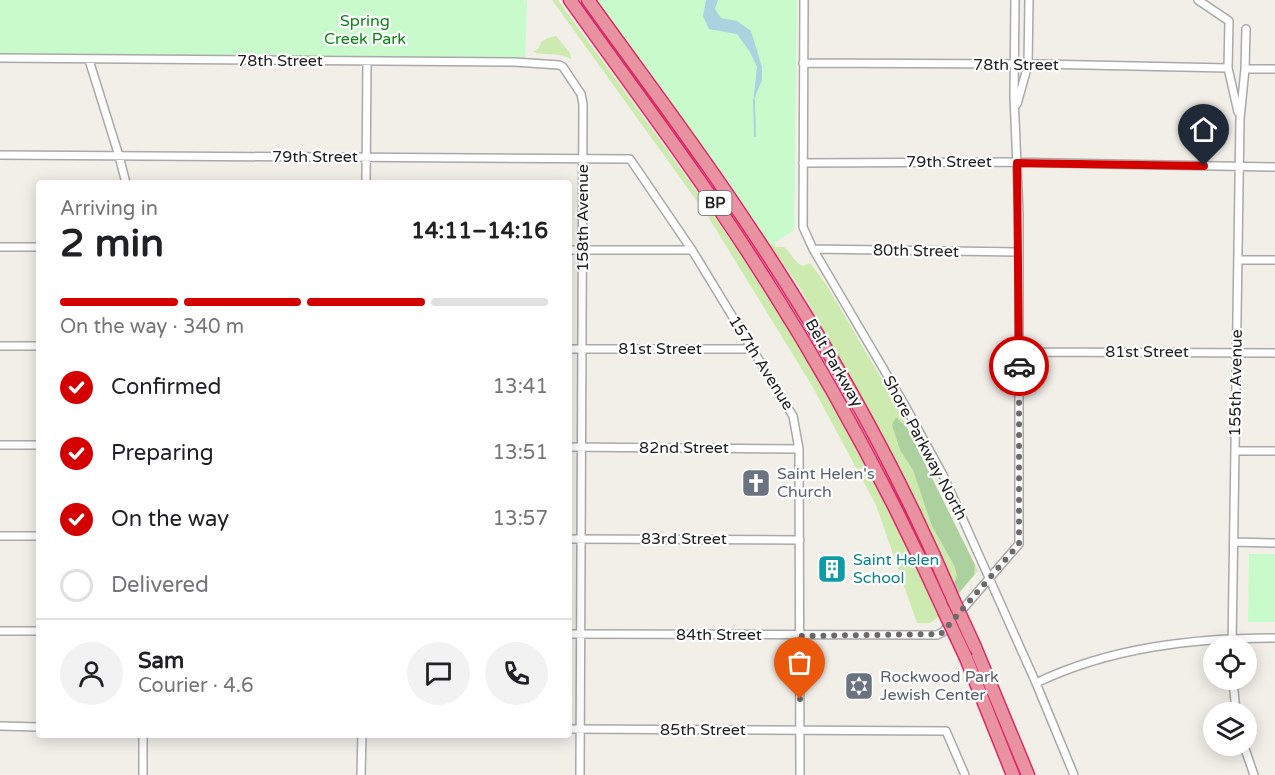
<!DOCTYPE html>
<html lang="en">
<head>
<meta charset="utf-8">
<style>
	:root { --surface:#fff; --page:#f2f2f2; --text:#202124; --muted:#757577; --line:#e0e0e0; --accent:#d40000 }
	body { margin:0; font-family:"Varela Round",sans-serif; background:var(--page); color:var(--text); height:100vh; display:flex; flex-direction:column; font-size:22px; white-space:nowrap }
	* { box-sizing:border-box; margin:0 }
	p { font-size:20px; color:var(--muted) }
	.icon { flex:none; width:33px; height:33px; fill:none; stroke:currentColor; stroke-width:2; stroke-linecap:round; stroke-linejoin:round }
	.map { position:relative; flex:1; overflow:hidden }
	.side { position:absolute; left:36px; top:180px; width:536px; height:558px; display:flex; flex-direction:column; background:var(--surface); border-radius:6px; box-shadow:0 3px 15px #0003 }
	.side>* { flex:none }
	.controls { position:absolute; left:1203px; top:636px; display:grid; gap:12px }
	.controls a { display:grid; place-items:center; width:54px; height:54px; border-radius:50%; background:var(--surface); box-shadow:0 3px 15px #0003; font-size:30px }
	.pin { position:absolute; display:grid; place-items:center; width:51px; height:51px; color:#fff; margin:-62px -26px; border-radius:50% 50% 50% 0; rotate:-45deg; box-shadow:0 0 6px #0007 }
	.pin .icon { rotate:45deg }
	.courier { position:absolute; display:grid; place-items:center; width:60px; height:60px; margin:-30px; border:4px solid #d40000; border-radius:50%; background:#fff; color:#222; box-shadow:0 2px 8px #0007 }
	.overview em { font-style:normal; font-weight:700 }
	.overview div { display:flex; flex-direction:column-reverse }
	.overview { display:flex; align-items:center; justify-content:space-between; height:102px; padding:0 24px }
	h1 { font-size:39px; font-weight:700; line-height:45px }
	.bar { display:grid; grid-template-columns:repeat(4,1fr); gap:9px 6px; align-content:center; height:72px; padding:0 24px }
	.bar i { height:8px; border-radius:4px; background:var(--line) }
	.bar .selected { background:var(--accent) }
	.bar p { grid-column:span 4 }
	.line { display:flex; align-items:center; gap:15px; padding:0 24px; border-top:2px solid var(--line) }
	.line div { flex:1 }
	.round { display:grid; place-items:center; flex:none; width:63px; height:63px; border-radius:32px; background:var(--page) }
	ol { padding:0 24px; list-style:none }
	li { display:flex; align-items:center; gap:18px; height:66px }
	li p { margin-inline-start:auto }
	li .icon { padding:6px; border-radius:50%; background:var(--accent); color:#fff; stroke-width:4 }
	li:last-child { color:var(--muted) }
	li i { width:33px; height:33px; border:3px solid var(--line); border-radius:50% }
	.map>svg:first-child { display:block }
</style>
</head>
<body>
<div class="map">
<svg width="1275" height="775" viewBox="0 0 1275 775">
	<rect width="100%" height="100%" fill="#f2efe9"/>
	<path fill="#cdebb0" d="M552 0H558C608 69 659 137 707 206 797 334 877 473 939 617L930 623H917L876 505 811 384 707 215Z
		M672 0 776 247H784C791 253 795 263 803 266L810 263 826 284 891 395 978 571 959 593 906 483 840 360 800 288 762 234Z
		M556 36 570 53 571 59C555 51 548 57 533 52L539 48 541 42 548 38Z"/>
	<path fill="#add19e" d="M896 417 907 428 975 565 974 575 959 593 954 584 957 575 954 565 932 526 913 470 900 450 892 425Z"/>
	<path fill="#c8facc" d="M0 0H522L527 1 525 62 0 58Z
		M588 0H797L794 230 764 250Z
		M1249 554H1275V622H1248Z"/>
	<path fill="#aad3df" d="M706 0H718L715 9 721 18 737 21 751 31 762 67V80L753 102 757 67 750 52 737 34 709 29 703 16Z"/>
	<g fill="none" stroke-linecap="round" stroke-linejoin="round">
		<path stroke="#aad3df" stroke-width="2" d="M754 100 755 136"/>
		<g stroke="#a9a9a9" stroke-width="10">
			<path id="minor" d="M804 0 803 227 813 249 903 402 944 477 1036 683 1074 775
				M1198 0 1229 21 1228 68 1238 112
				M0 58 514 62 559 65 563 67 581 94 583 104 580 775
				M89 60 119 156 126 183
				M803 63 1039 64 1228 68
				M1245 69H1275
				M1017 104 1028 65 1029 0
				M0 155 630 159 692 250 793 416 799 449 800 775
				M803 163 1006 162 1275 167
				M366 183 367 61
				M0 247H39
				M813 249 1019 252
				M568 250H692
				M1238 260H1275
				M0 346H39
				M568 349H752
				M1019 352 1275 353
				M0 445H39
				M568 447 799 449
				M1235 451H1275
				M0 536H39
				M568 539 800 540
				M1234 542 1275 543
				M0 631H39
				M568 634 937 635 943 632 1019 544V214L1014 96 1015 0
				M1232 646 1240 119 1245 69 1246 29
				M1233 680 1236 712
				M1036 683C1111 647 1194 638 1275 638
				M0 726 39 727
				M568 729 946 731 965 775
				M1244 746 1254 775
				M143 775V735
				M361 775 362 735"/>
		</g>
		<g stroke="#dc2a67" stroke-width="15">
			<path id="motorway" d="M570 0C634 90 701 178 760 271 830 380 891 493 944 611
				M588 0C641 74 696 146 746 222 826 341 897 467 953 599
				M975 647 1028 775
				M966 658 1013 775"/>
		</g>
		<use href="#minor" stroke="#fff" stroke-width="7"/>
		<use href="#motorway" stroke="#e892a2" stroke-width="12"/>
		<g stroke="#dc2a67" stroke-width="15" stroke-linecap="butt">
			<path id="motorway-bridge" d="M953 599 975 647
				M944 611 966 658"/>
		</g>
		<use href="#motorway-bridge" stroke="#e892a2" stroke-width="12"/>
	</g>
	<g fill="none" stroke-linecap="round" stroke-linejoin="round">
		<path stroke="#6b6a68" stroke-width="6" stroke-dasharray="0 10.8" d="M800 699V636L941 634 1019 544V366"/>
		<path stroke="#d40000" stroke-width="8" d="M1019 366 1017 163 1204 166"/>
	</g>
	<defs>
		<g id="church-square" transform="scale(1.5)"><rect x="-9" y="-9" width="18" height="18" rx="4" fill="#6b7280" stroke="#fff"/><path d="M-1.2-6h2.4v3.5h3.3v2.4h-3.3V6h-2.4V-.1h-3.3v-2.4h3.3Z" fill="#fff"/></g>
		<g id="building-square" transform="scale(1.5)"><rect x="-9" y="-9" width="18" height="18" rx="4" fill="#0f9aa8" stroke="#fff"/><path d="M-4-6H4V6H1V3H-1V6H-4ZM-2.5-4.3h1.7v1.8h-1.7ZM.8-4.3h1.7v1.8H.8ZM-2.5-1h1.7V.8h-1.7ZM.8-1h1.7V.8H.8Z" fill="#fff"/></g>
		<g id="synagogue-square" transform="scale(1.5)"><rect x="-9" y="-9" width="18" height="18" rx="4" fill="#6b7280" stroke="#fff"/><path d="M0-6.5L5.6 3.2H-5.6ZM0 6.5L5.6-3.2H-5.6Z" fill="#fff"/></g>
	</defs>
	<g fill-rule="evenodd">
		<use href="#church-square" x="756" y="483"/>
		<use href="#building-square" x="832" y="569"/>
		<use href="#synagogue-square" x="859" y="686"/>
	</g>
	<g text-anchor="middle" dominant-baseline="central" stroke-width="4.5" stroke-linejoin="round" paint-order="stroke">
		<rect fill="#fff" stroke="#646464" stroke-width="1.5" x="698.5" y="191" width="33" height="24" rx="4.5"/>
		<g font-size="15" font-weight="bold" fill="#222">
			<text x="715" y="203">BP</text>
		</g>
		<g font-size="16" fill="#0c8416" stroke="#fff">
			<text x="365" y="21">Spring<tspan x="365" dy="18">Creek Park</tspan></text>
		</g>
		<g font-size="16" fill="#222" stroke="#fff">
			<text x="280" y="61">78th Street</text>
			<text x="1016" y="65">78th Street</text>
			<text x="315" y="157">79th Street</text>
			<text x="949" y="162">79th Street</text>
			<text transform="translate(583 218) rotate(-90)">158th Avenue</text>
			<text transform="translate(916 251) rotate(1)">80th Street</text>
			<text x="660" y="349">81st Street</text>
			<text x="1147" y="352">81st Street</text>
			<text transform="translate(761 363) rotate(58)">157th Avenue</text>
			<text transform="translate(834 363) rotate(60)">Belt Parkway</text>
			<text transform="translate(1236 383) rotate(-89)">155th Avenue</text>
			<text x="684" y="448">82nd Street</text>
			<text transform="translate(925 448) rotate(62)">Shore Parkway North</text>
			<text x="684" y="539">83rd Street</text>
			<text x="719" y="635">84th Street</text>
			<text x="703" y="730">85th Street</text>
		</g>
		<g font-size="16" fill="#5b616d" stroke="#fff" text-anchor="start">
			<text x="777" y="474">Saint Helen's<tspan x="777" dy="18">Church</tspan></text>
			<text x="880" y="677">Rockwood Park<tspan x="880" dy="18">Jewish Center</tspan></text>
		</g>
		<g font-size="16" fill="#0d838f" stroke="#fff" text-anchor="start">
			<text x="853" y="560">Saint Helen<tspan x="853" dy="18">School</tspan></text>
		</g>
	</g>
</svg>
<div class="controls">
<a><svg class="icon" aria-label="locate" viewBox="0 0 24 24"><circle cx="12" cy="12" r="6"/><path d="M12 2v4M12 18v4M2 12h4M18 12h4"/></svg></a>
<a><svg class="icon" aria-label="layers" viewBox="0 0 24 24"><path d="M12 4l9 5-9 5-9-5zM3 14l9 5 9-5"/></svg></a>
</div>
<div class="pin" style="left:800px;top:699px;background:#ea580c"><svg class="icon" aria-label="bag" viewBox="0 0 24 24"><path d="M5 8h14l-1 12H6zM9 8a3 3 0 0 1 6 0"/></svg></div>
<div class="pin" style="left:1204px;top:166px;background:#1f2937"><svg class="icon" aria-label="home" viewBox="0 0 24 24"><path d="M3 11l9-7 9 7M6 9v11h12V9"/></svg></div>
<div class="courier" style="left:1019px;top:366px"><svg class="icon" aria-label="car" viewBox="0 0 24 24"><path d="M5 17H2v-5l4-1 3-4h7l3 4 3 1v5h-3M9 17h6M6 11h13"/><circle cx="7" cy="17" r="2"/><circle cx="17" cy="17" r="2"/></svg></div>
<section class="side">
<div class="overview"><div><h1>2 min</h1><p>Arriving in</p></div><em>14:11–14:16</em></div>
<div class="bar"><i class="selected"></i><i class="selected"></i><i class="selected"></i><i></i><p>On the way · 340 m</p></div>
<ol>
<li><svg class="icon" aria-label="check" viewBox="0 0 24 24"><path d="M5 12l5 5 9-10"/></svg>Confirmed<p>13:41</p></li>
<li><svg class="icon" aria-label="check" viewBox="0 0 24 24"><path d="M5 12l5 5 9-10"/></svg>Preparing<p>13:51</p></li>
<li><svg class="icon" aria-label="check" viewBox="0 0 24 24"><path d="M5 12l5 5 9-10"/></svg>On the way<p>13:57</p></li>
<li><i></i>Delivered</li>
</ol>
<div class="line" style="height:108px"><a class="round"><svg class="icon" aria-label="person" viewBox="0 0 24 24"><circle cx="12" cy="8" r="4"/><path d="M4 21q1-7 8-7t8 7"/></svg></a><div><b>Sam</b><p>Courier · 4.6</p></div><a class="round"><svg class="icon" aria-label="chat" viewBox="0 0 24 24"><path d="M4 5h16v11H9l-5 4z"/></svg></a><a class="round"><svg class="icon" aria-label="phone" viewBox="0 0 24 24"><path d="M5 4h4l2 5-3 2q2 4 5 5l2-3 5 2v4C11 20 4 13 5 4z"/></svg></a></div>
</section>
</div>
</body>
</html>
